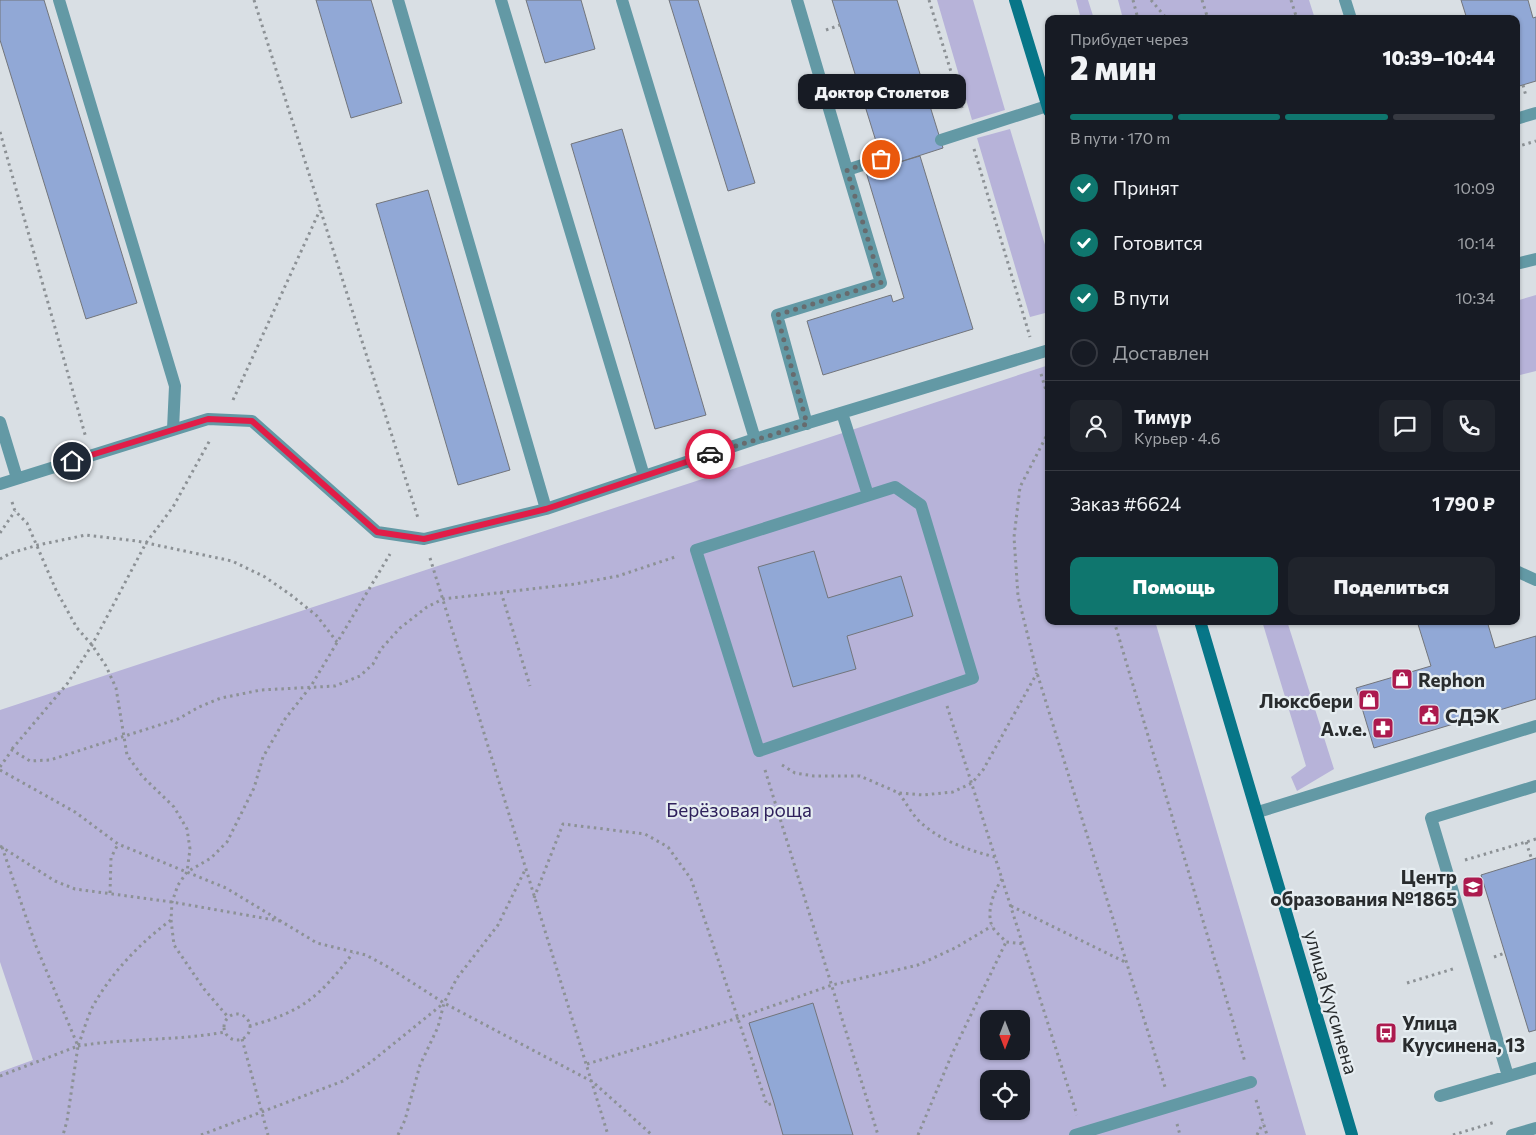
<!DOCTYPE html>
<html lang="ru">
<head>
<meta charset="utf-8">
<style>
	:root { --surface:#171b24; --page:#20242c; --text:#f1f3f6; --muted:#9ea1a6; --line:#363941; --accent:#0f766e }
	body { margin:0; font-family:Commissioner,sans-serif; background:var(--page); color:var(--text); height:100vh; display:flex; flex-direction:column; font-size:19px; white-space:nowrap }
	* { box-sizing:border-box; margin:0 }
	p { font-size:16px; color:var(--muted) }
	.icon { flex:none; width:28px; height:28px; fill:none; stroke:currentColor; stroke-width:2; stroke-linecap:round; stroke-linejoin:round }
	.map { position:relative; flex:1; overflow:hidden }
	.drawer { position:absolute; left:1045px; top:15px; width:475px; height:610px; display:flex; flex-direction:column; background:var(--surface); border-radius:10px; box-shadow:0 1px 4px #0004 }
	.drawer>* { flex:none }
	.needle { width:32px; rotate:180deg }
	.buttons { position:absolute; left:980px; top:1010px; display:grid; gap:10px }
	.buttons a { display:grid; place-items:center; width:50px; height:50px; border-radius:10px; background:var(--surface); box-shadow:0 1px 4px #0004; font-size:25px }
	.pin { position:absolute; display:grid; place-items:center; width:42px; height:42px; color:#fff; margin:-21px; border:2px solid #fff; border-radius:50%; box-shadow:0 1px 5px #0007 }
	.courier { position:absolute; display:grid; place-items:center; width:50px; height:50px; margin:-25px; border:4px solid #e11d48; border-radius:50%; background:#fff; color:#222; box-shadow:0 1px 6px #0007 }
	.bubble { position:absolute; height:35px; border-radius:10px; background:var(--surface); box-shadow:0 1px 4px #0004; font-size:16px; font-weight:800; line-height:35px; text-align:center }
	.headline em { font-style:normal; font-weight:800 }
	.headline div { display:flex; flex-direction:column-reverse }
	.headline { display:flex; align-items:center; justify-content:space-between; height:85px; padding:0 25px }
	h1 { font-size:32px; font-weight:800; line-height:38px }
	.bar { display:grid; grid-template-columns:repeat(4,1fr); gap:8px 5px; align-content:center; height:60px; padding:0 25px }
	.bar i { height:6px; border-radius:4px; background:var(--line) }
	.bar .on { background:var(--accent) }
	.bar p { grid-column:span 4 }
	.line { display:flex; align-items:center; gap:12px; padding:0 25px; border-top:1px solid var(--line) }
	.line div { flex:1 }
	.round { display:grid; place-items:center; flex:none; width:52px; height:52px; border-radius:10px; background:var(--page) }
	ol { padding:0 25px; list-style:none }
	li { display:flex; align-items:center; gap:15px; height:55px }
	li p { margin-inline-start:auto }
	li .icon { padding:5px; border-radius:50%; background:var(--accent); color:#fff; stroke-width:4 }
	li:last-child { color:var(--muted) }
	li i { width:28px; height:28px; border:2px solid var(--line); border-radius:50% }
	.action { display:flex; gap:10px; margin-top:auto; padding:10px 25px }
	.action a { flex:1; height:58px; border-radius:10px; background:var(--accent); color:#fff; font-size:20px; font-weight:800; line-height:58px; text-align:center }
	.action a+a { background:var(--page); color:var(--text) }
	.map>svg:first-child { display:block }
</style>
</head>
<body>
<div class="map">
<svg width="1536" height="1135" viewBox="0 0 1536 1135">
	<rect width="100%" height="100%" fill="#d9dfe4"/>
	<path fill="#b7b3d9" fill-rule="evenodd" d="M937 0H973L1005 110 972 120Z
		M1076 0H1088L1094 19H1081Z
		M1118 0H1309L1315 19H1123Z
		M1010 129 1049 258V312L1030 317 977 138Z
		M1536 295V371L1516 376V301Z
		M1049 365V621H1155L1306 1135H0V1072L33 1060 0 962V710ZM989 1019H1021V1051H989ZM989 1079H1021V1111H989Z
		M1262 621H1287L1334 769 1297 791 1291 777 1306 766Z"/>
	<path fill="#91a8d6" stroke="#72757b" d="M0 0H44L137 303 86 319 0 40Z
		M316 0H371L402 103 351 118Z
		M526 0H581L595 49 545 63Z
		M669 0H698L755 183 728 191Z
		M832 0H897L943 148 884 167Z
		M1461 0H1528L1533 18 1536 17V81L1516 87V19H1467Z
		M622 129 706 415 655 429 571 144Z
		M920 156 973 329 823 375 807 321 891 295 893 302 904 298 866 172Z
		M428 190 510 470 458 485 376 204Z
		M814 551 828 598 901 576 913 616 847 636 856 669 793 687 758 567Z
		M1417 621H1487L1495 648 1536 636V699L1374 748 1356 688 1431 666Z
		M1536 858V1030L1529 1032 1481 875Z
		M813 1003 853 1135H783L774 1103 749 1023Z"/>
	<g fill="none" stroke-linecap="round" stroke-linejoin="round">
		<path stroke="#8c9195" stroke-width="3" stroke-dasharray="2.5 4" stroke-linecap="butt" d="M254 0 418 518
			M929 0 963 111
			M1133 0 1138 19
			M1151 0 1167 19
			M1202 0 1208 19
			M1291 0 1297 19
			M826 30 840 25
			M1523 85 1526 96
			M0 132 86 438
			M1516 147 1536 141
			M974 149 1030 337
			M1041 374 1049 400
			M233 400 320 210
			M1049 431 1020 487 1014 537 1018 596 1037 673 1165 1087
			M12 502 15 511 27 523 56 590 77 628 92 645 106 666 116 688 127 755 142 776 174 807 187 829 190 849 187 872
			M0 533 15 511
			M430 558 608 1135
			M0 559 11 553 38 545 86 535 137 541 232 561 265 577 291 595 317 616 337 642
			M501 592 530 686
			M1114 621 1245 1062
			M947 706 1077 1115
			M12 749 67 684 92 645 146 543 173 507 210 440
			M782 765 795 773 814 776H860L899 793 923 795 953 792 972 783 983 770 1037 673
			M0 767 12 750 30 761 50 760 178 719 199 707 221 698 261 690 335 686 360 676 373 664 381 649 400 628 427 607 443 599 575 584 618 576 678 556
			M0 770 75 812 118 844 226 888 317 943 366 955 388 967 444 1003 593 1082 652 1135
			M765 770 878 1135
			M899 793C906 803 912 814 920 822 941 841 968 850 995 857
			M1526 842 1532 860
			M0 846 55 881 75 889 172 902 280 921
			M2 847 36 946 78 1046 67 1121 63 1135
			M1465 860 1536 839
			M1002 879C994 891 986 911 992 926 994 931 1002 937 1006 942L1023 944
			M110 893 111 858 118 844
			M534 898 563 824 645 834 668 847 691 879 767 1105 774 1103
			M1011 906 1127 963
			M171 920 174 945 204 989 228 1017
			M1494 957 1505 953
			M1407 983 1456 968
			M224 1027a13 13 0 1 1 26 0a13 13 0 1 1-26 0Z
			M249 1026C303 1012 320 996 353 953
			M242 1039 268 1135
			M78 1046C127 1038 176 1041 225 1032
			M587 1064 738 1018 832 985 918 965 955 948 992 926
			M0 1076 78 1046C83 1033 87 1018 93 1006 112 972 140 943 171 920L172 902 178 885 187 872 211 858 227 842 254 788 263 757 285 719 311 686 390 554
			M1256 1100 1267 1135
			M1177 1124 1180 1135
			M201 1135 343 1081 371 1062 444 1003
			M398 1135 405 1120 420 1065 438 1027 444 1003 457 978 498 925 525 870
			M918 1135 952 1054 1006 942
			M1257 1135 1263 1123
			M1453 1135 1495 1122"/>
		<path stroke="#6399a5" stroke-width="12" d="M59 0 175 386 173 429
			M398 0 546 509
			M501 0 644 476
			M622 0 755 439
			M797 0 847 170
			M1345 0 1351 19
			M1516 119 1536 113
			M941 140 1047 106
			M1516 264 1536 259
			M842 413 868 495
			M0 422 17 478
			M807 424 777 315 881 283 847 170 881 159
			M0 484 208 419 252 421 377 532 424 539 546 509 755 439 1049 350
			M895 487 921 505 973 678 759 751 696 550Z
			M1516 571 1536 580
			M1258 812 1536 726
			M1508 1076 1431 818 1536 786
			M1440 1096 1536 1068
			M1512 1135 1536 1128"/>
		<path stroke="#6399a5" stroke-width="12" d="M1075 1135 1251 1082"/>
		<path stroke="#077688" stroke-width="12" d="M1015 0 1049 111
			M1200 621 1352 1135"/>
	</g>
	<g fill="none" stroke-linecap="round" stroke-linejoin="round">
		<path stroke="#676b6e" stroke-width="5" stroke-dasharray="0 9" d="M710 454 807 424 777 315 881 283 847 170 881 159"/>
		<path stroke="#e11d48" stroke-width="6" d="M72 461 208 419 252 421 377 532 424 539 546 509 710 454"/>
	</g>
	<defs>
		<g id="shop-square" transform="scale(1.125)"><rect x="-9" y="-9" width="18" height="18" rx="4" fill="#ac1a4e" stroke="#e6edf1"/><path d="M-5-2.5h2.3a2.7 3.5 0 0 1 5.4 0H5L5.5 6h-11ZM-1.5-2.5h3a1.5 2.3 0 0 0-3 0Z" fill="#fff"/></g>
		<g id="civic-square" transform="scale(1.125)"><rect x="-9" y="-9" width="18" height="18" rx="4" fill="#ac1a4e" stroke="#e6edf1"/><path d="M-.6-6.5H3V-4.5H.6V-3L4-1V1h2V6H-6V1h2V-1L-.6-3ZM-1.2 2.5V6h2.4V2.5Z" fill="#fff"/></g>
		<g id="pharmacy-square" transform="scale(1.125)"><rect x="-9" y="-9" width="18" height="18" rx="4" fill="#ac1a4e" stroke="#e6edf1"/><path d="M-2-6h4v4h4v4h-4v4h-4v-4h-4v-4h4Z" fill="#fff"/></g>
		<g id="school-square" transform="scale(1.125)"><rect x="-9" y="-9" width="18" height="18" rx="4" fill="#ac1a4e" stroke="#e6edf1"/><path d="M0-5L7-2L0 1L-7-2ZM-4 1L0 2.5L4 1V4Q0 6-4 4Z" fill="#fff"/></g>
		<g id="bus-square" transform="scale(1.125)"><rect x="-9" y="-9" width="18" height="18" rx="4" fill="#ac1a4e" stroke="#e6edf1"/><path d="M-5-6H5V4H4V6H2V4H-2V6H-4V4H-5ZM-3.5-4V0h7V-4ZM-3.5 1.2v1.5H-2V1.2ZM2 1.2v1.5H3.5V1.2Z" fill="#fff"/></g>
	</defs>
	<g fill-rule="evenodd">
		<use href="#shop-square" x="1402" y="679"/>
		<use href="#shop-square" x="1369" y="700"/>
		<use href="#civic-square" x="1429" y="715"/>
		<use href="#pharmacy-square" x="1383" y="728"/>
		<use href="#school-square" x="1473" y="887"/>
		<use href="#bus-square" x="1386" y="1033"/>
	</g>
	<g text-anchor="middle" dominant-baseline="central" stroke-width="4.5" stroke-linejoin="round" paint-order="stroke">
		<g font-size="19" font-weight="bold" fill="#292c2e" stroke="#e6edf1" text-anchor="start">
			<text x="1418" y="679">Rephon</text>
			<text x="1353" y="700" text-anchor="end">Люксбери</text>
			<text x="1445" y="715">СДЭК</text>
			<text x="1367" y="728" text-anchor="end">A.v.e.</text>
			<text x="1457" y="876" text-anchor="end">Центр<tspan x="1457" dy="22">образования №1865</tspan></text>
			<text x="1402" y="1022">Улица<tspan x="1402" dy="22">Куусинена, 13</tspan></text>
		</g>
		<g font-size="19" fill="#2f215c" stroke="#e6edf1">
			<text x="739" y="809">Берёзовая роща</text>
		</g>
		<g font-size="19" fill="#292c2e" stroke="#e6edf1">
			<text transform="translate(1332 1002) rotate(74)">улица Куусинена</text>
		</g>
	</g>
</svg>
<div class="buttons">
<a><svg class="needle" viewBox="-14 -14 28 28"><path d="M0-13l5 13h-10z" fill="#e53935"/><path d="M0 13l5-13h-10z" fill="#9ea1a6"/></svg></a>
<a><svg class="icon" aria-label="locate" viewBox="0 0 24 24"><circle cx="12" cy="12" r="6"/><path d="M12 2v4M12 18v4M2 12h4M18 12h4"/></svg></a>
</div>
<div class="pin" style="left:881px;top:159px;background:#ea580c"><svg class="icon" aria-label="bag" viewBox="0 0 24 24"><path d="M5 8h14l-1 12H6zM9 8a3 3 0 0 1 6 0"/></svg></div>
<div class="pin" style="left:72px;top:461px;background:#1f2937"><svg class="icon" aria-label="home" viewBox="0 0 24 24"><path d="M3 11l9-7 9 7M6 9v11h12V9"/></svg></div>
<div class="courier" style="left:710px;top:454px"><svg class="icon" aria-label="car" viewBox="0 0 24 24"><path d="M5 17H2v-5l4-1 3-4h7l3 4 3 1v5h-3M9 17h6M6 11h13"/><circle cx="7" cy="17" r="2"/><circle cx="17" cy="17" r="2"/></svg></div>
<div class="bubble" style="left:798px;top:74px;width:168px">Доктор Столетов</div>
<section class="drawer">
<div class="headline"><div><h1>2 мин</h1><p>Прибудет через</p></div><em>10:39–10:44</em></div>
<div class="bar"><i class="on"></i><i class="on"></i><i class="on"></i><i></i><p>В пути · 170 m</p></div>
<ol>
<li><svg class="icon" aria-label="check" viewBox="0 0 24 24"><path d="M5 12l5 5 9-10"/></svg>Принят<p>10:09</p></li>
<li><svg class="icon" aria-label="check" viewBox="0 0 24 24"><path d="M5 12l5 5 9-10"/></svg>Готовится<p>10:14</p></li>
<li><svg class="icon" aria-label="check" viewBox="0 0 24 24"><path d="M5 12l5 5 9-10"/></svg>В пути<p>10:34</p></li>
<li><i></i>Доставлен</li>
</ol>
<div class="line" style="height:90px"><a class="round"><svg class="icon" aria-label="person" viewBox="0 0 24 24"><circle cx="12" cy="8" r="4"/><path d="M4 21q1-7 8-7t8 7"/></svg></a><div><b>Тимур</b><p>Курьер · 4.6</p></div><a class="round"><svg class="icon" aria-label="chat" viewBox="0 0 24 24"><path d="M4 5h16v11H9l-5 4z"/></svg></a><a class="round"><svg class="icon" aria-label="phone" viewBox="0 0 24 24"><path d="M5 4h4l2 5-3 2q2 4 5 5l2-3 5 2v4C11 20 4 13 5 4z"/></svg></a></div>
<div class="line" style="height:65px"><div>Заказ #6624</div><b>1 790 ₽</b></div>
<div class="action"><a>Помощь</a><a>Поделиться</a></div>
</section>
</div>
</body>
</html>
